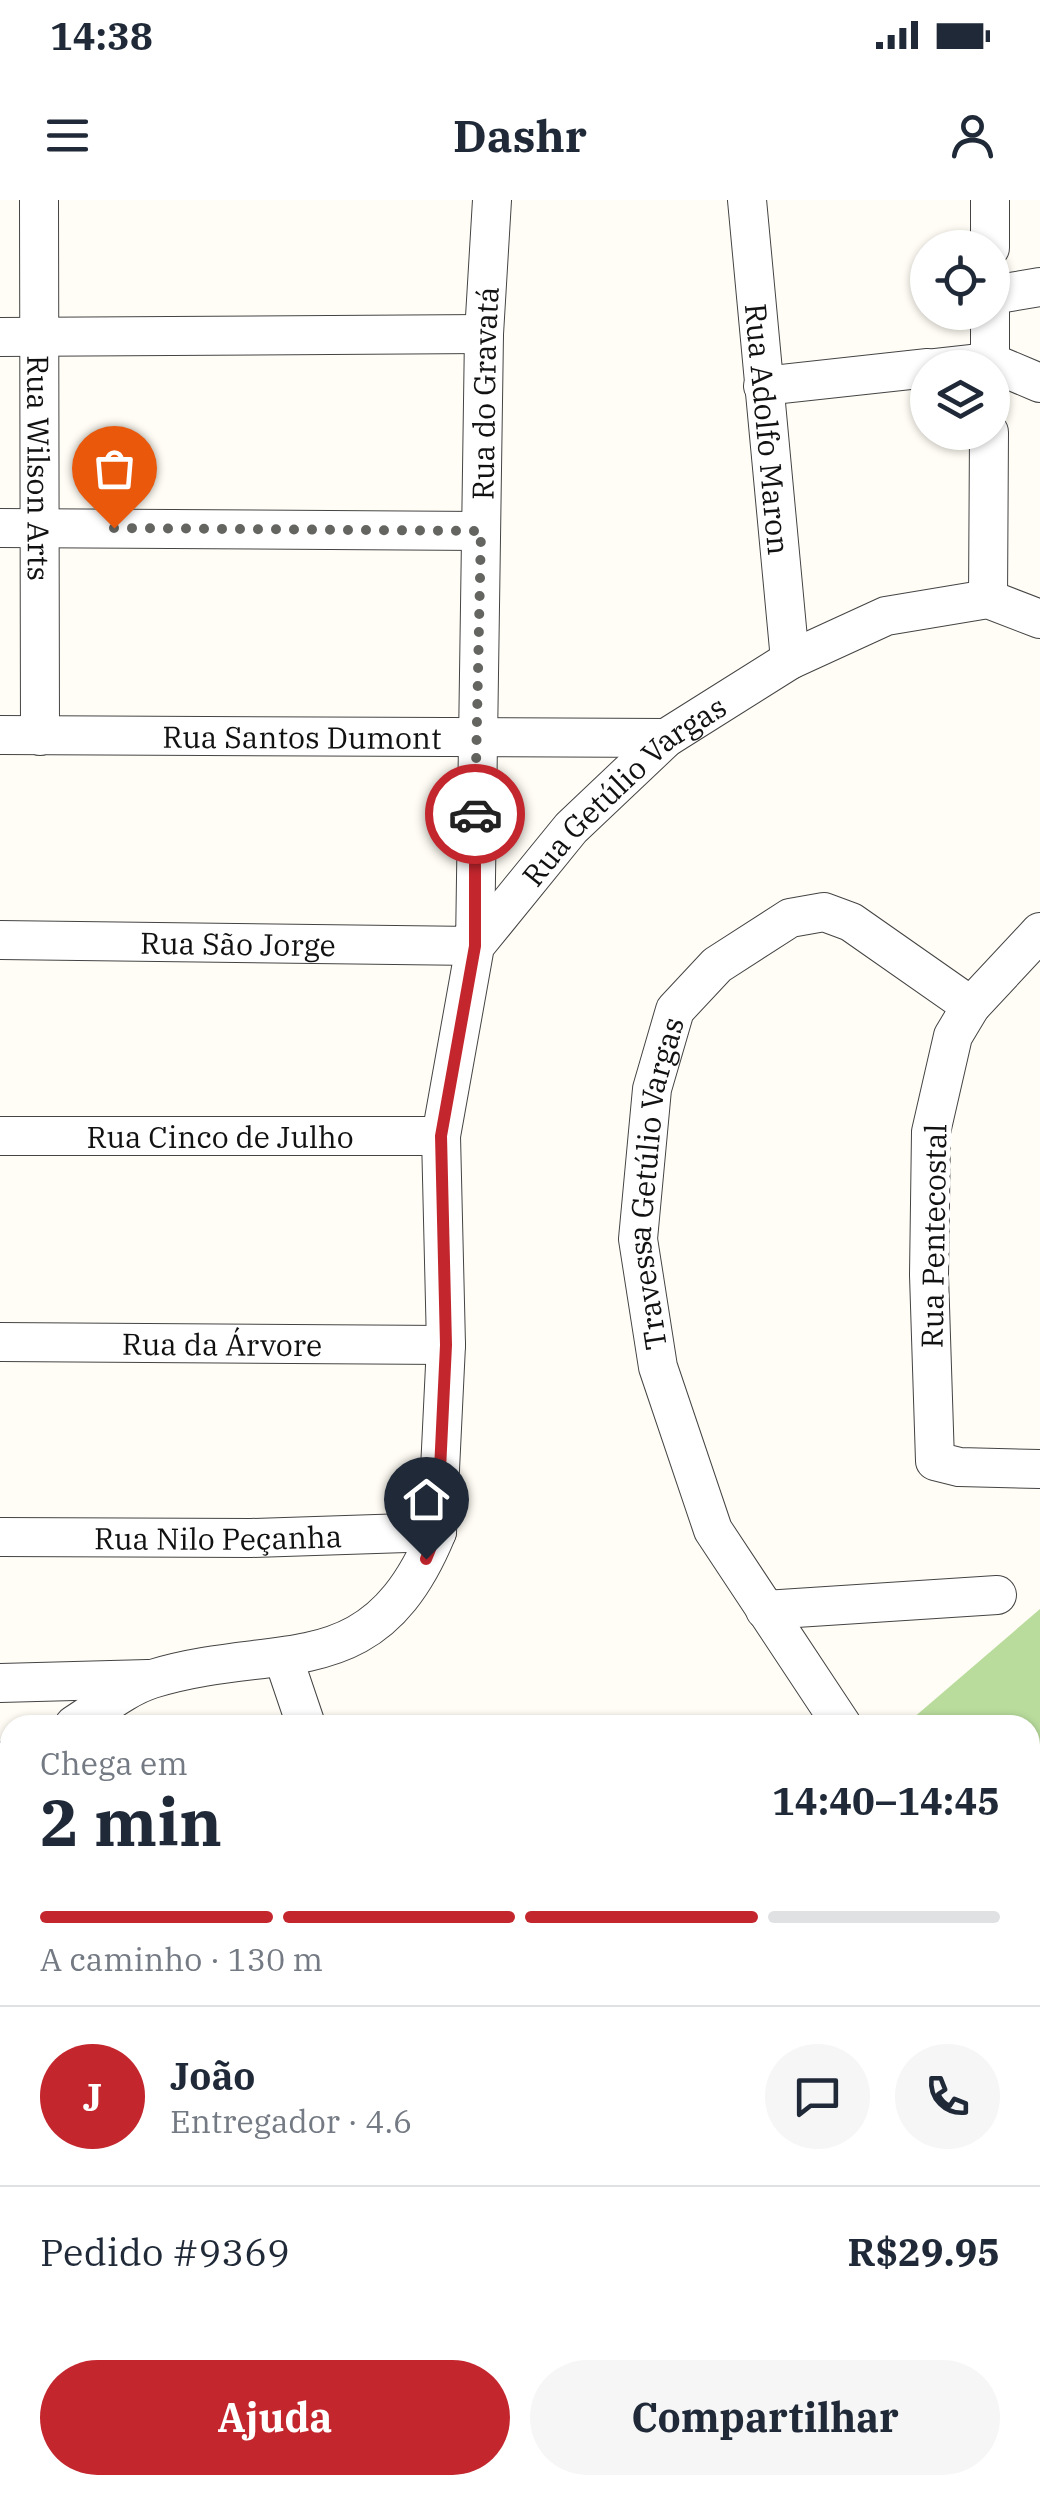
<!DOCTYPE html>
<html lang="pt">
<head>
<meta charset="utf-8">
<style>
	:root { --surface:#fff; --page:#f6f6f7; --text:#1f2937; --muted:#747a83; --line:#e0e1e3; --accent:#c4262e }
	body { margin:0; font-family:"IBM Plex Serif",serif; background:var(--page); color:var(--text); height:100vh; display:flex; flex-direction:column; font-size:38px; white-space:nowrap }
	* { box-sizing:border-box; margin:0 }
	p { font-size:32px; color:var(--muted) }
	.icon { flex:none; width:55px; height:55px; fill:none; stroke:currentColor; stroke-width:2; stroke-linecap:round; stroke-linejoin:round }
	.map { position:relative; flex:1; overflow:hidden }
	.sheet { position:absolute; left:0px; top:1515px; width:1040px; height:780px; display:flex; flex-direction:column; background:var(--surface); border-radius:30px 30px 0 0; box-shadow:0 2px 8px #0004 }
	.sheet>* { flex:none }
	.fabs { position:absolute; left:910px; top:30px; display:grid; gap:20px }
	.fabs a { display:grid; place-items:center; width:100px; height:100px; border-radius:50%; background:var(--surface); box-shadow:0 2px 8px #0004; font-size:50px }
	.pin { position:absolute; display:grid; place-items:center; width:85px; height:85px; color:#fff; margin:-102px -42px; border-radius:50% 50% 50% 0; rotate:-45deg; box-shadow:0 0 10px #0007 }
	.pin .icon { rotate:45deg }
	.courier { position:absolute; display:grid; place-items:center; width:100px; height:100px; margin:-50px; border:8px solid #c4262e; border-radius:50%; background:#fff; color:#222; box-shadow:0 2px 12px #0007 }
	.overview em { font-style:normal; font-weight:700 }
	.overview div { display:flex; flex-direction:column-reverse }
	.overview { display:flex; align-items:center; justify-content:space-between; height:170px; padding:0 40px }
	h1 { font-size:65px; font-weight:700; line-height:75px }
	.bar { display:grid; grid-template-columns:repeat(4,1fr); gap:15px 10px; align-content:center; height:120px; padding:0 40px }
	.bar i { height:12px; border-radius:8px; background:var(--line) }
	.bar .current { background:var(--accent) }
	.bar p { grid-column:span 4 }
	.line { display:flex; align-items:center; gap:25px; padding:0 40px; border-top:2px solid var(--line) }
	.line div { flex:1 }
	.round { display:grid; place-items:center; flex:none; width:105px; height:105px; border-radius:52px; background:var(--page) }
	.primary-button { display:flex; gap:20px; margin-top:auto; padding:20px 40px }
	.primary-button a { flex:1; height:115px; border-radius:60px; background:var(--accent); color:#fff; font-size:40px; font-weight:700; line-height:115px; text-align:center }
	.primary-button a+a { background:var(--page); color:var(--text) }
	.status { display:flex; justify-content:space-between; align-items:center; height:70px; padding:0 50px; background:var(--surface); direction:ltr }
	.status svg { height:28px; fill:currentColor }
	header { display:flex; justify-content:space-between; align-items:center; height:130px; padding:0 40px; background:var(--surface); font-size:45px; font-weight:700 }
	.map>svg:first-child { display:block }
</style>
</head>
<body>
<div class="status"><b>14:38</b><svg viewBox="0 0 49 12"><path d="M0 12V9h3v3zM5 12V6h3v6zM10 12V3h3v9zM15 12V0h3v12zM26 1h20v11H26zM47 4h2v5h-2z"/></svg></div>
<header><svg class="icon" aria-label="menu" viewBox="0 0 24 24"><path d="M4 6h16M4 12h16M4 18h16"/></svg>Dashr<svg class="icon" aria-label="person" viewBox="0 0 24 24"><circle cx="12" cy="8" r="4"/><path d="M4 21q1-7 8-7t8 7"/></svg></header>
<div class="map">
<svg width="1040" height="2295" viewBox="0 0 1040 2295">
	<rect width="100%" height="100%" fill="#fffdf5"/>
	<path fill="#b9dc9c" d="M1040 1409V2017H1030V1525H905Z
		M10 1578V2023L0 2017V1581Z"/>
	<g fill="none" stroke-linecap="round" stroke-linejoin="round">
		<g stroke="#444" stroke-width="40">
			<g id="minor">
				<path id="s1" d="M39 0 40 536"/>
				<path id="s2" d="M747 0 790 460"/>
				<path d="M990 48V0"/>
				<path d="M992 95 1040 87"/>
				<path d="M0 137 484 134"/>
				<path d="M936 168 990 162 1040 183"/>
				<path d="M990 168V112"/>
				<path d="M763 186 928 168"/>
				<path d="M0 328 481 331"/>
				<path d="M988 399 989 232"/>
				<path id="s3" d="M0 535 666 538"/>
				<path d="M1040 732 971 806 953 836 931 932 929 1075 935 1261 959 1267 1040 1269"/>
				<path id="s4" d="M0 740 475 746 484 134 492 0"/>
				<path id="s5" d="M0 936H441"/>
				<path id="s6" d="M0 1142 446 1145"/>
				<path id="s7" d="M0 1337 251 1338 437 1332"/>
				<path d="M765 1410 997 1395"/>
				<path d="M283 1457 306 1525"/>
				<path d="M0 1483 148 1479"/>
				<path id="s8" d="M74 1525C98 1510 126 1487 152 1479 280 1440 373 1488 437 1332L446 1145 441 936 475 746 571 628 666 538 790 460 886 416 988 399 1040 419"/>
				<path id="s9" d="M842 1525 713 1330 658 1167 638 1039 652 889 675 810 717 765 790 718 824 712 851 722 971 806"/>
				<path d="M0 1564 10 1559"/>
				<path d="M0 2203H10"/>
				<path d="M1030 2268H1040"/>
			</g>
		</g>
		<use href="#minor" stroke="#fff" stroke-width="38"/>
	</g>
	<g fill="none" stroke-linecap="round" stroke-linejoin="round">
		<path stroke="#646461" stroke-width="10" stroke-dasharray="0 18" d="M114 328 481 331 475 614"/>
		<path stroke="#c4262e" stroke-width="12" d="M426 1359 437 1332 446 1145 441 936 475 746V614"/>
	</g>
	<g text-anchor="middle" dominant-baseline="central" stroke-width="10" stroke-linejoin="round" paint-order="stroke">
		<g font-size="30" fill="#111" stroke="#fff">
			<text stroke="none"><textPath href="#s4" startOffset="1028">Rua do Gravatá</textPath></text>
			<text stroke="none"><textPath href="#s2" startOffset="230">Rua Adolfo Maron</textPath></text>
			<text stroke="none"><textPath href="#s1" startOffset="268">Rua Wilson Arts</textPath></text>
			<text stroke="none"><textPath href="#s3" startOffset="302">Rua Santos Dumont</textPath></text>
			<text stroke="none"><textPath href="#s8" startOffset="1240">Rua Getúlio Vargas</textPath></text>
			<text stroke="none"><textPath href="#s4" startOffset="238">Rua São Jorge</textPath></text>
			<text stroke="none"><textPath href="#s5" startOffset="220">Rua Cinco de Julho</textPath></text>
			<text stroke="none"><textPath href="#s9" startOffset="592">Travessa Getúlio Vargas</textPath></text>
			<text transform="translate(933 1036) rotate(-89)">Rua Pentecostal</text>
			<text stroke="none"><textPath href="#s6" startOffset="222">Rua da Árvore</textPath></text>
			<text stroke="none"><textPath href="#s7" startOffset="218">Rua Nilo Peçanha</textPath></text>
		</g>
	</g>
</svg>
<div class="fabs">
<a><svg class="icon" aria-label="locate" viewBox="0 0 24 24"><circle cx="12" cy="12" r="6"/><path d="M12 2v4M12 18v4M2 12h4M18 12h4"/></svg></a>
<a><svg class="icon" aria-label="layers" viewBox="0 0 24 24"><path d="M12 4l9 5-9 5-9-5zM3 14l9 5 9-5"/></svg></a>
</div>
<div class="pin" style="left:114px;top:328px;background:#ea580c"><svg class="icon" aria-label="bag" viewBox="0 0 24 24"><path d="M5 8h14l-1 12H6zM9 8a3 3 0 0 1 6 0"/></svg></div>
<div class="pin" style="left:426px;top:1359px;background:#1f2937"><svg class="icon" aria-label="home" viewBox="0 0 24 24"><path d="M3 11l9-7 9 7M6 9v11h12V9"/></svg></div>
<div class="courier" style="left:475px;top:614px"><svg class="icon" aria-label="car" viewBox="0 0 24 24"><path d="M5 17H2v-5l4-1 3-4h7l3 4 3 1v5h-3M9 17h6M6 11h13"/><circle cx="7" cy="17" r="2"/><circle cx="17" cy="17" r="2"/></svg></div>
<section class="sheet">
<div class="overview"><div><h1>2 min</h1><p>Chega em</p></div><em>14:40–14:45</em></div>
<div class="bar"><i class="current"></i><i class="current"></i><i class="current"></i><i></i><p>A caminho · 130 m</p></div>
<div class="line" style="height:180px"><b class="round" style="background:var(--accent);color:#fff">J</b><div><b>João</b><p>Entregador · 4.6</p></div><a class="round"><svg class="icon" aria-label="chat" viewBox="0 0 24 24"><path d="M4 5h16v11H9l-5 4z"/></svg></a><a class="round"><svg class="icon" aria-label="phone" viewBox="0 0 24 24"><path d="M5 4h4l2 5-3 2q2 4 5 5l2-3 5 2v4C11 20 4 13 5 4z"/></svg></a></div>
<div class="line" style="height:130px"><div>Pedido #9369</div><b>R$29.95</b></div>
<div class="primary-button"><a>Ajuda</a><a>Compartilhar</a></div>
</section>
</div>
</body>
</html>
